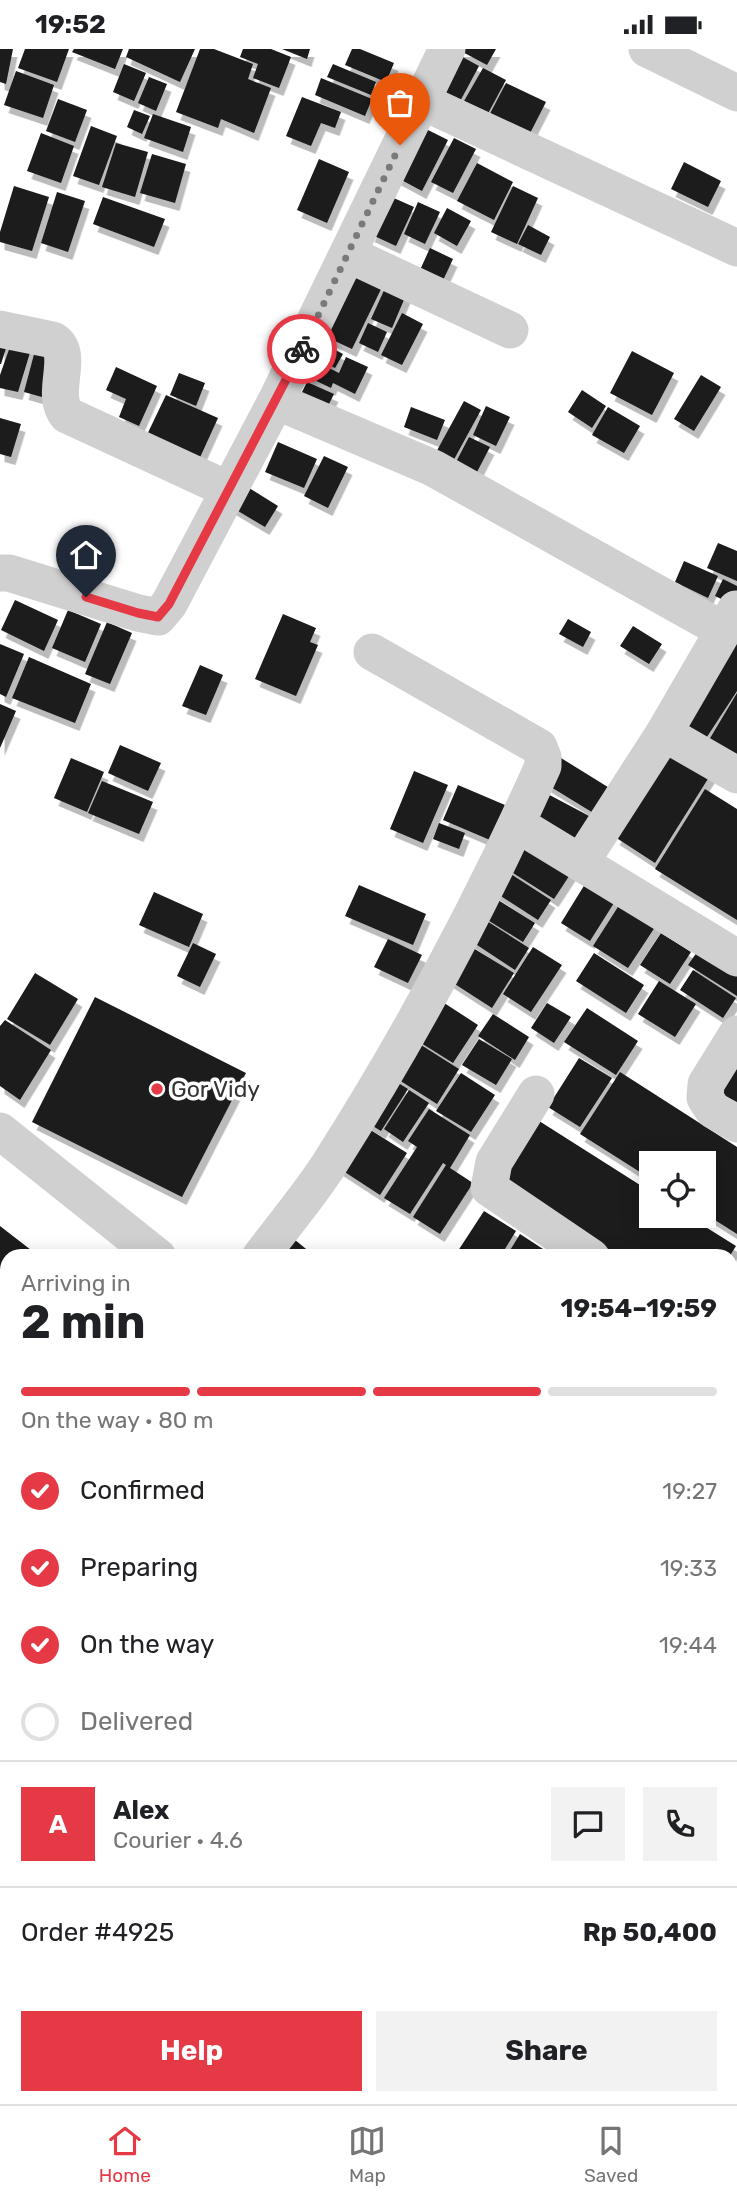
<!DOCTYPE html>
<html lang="en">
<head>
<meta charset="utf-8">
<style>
	:root { --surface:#fff; --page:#f2f2f2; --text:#202124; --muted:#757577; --line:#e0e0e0; --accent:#e63946 }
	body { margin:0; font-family:Rubik,sans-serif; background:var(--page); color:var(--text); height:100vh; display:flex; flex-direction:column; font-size:26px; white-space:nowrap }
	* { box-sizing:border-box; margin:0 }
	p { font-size:23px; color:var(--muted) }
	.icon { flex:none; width:38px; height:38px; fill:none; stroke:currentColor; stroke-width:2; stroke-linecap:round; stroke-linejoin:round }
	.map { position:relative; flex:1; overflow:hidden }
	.drawer { position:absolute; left:0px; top:1200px; width:738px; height:856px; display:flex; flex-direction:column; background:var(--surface); border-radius:21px 21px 0 0; box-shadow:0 4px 18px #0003 }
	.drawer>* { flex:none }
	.tools { position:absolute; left:639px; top:1102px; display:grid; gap:14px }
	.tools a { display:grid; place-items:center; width:77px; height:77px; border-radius:0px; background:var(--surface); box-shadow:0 4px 18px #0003; font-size:35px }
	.pin { position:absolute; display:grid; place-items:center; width:60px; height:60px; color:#fff; margin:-72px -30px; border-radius:50% 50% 50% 0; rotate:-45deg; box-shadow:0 0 7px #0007 }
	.pin .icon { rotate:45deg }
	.courier { position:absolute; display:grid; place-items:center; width:70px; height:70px; margin:-35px; border:5px solid #e63946; border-radius:50%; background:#fff; color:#222; box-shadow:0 2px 9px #0007 }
	.head em { font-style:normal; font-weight:700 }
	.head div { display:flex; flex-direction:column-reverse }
	.head { display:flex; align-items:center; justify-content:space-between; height:119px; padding:0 21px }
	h1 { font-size:46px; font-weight:700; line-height:52px }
	.bar { display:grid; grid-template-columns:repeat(4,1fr); gap:10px 7px; align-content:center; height:84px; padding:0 21px }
	.bar i { height:9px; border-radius:5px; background:var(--line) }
	.bar .active { background:var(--accent) }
	.bar p { grid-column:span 4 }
	.line { display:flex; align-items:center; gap:18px; padding:0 21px; border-top:2px solid var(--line) }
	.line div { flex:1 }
	.round { display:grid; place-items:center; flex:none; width:74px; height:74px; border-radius:0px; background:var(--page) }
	ol { padding:0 21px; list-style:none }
	li { display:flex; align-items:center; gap:21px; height:77px }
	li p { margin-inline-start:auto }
	li .icon { padding:7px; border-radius:50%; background:var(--accent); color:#fff; stroke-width:4 }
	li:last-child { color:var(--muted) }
	li i { width:38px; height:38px; border:4px solid var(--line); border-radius:50% }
	.cta { display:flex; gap:14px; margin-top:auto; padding:14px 21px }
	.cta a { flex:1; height:80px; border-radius:0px; background:var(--accent); color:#fff; font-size:28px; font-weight:700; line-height:80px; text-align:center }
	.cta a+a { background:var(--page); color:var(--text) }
	.status { display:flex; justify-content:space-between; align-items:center; height:49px; padding:0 35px; background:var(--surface); direction:ltr }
	.status svg { height:19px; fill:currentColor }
	.tab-bar { display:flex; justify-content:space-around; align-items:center; height:98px; border-top:2px solid var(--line); background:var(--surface); font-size:19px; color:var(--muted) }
	.tab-bar a { display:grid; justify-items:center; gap:4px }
	.tab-bar .active { color:var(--accent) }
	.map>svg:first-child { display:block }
</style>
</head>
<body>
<div class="status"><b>19:52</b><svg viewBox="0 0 49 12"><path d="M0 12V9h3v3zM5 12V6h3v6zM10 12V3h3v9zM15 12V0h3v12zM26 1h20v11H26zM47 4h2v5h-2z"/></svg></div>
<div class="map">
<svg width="737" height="2055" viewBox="0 0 737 2055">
	<defs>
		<filter id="shadow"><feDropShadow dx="4.5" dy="8" stdDeviation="0" flood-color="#0004"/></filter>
	</defs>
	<rect width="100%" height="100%" fill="#fff"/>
	<path fill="#1a1a1a" filter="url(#shadow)" d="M0 0H13L6 35 0 33Z
		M25 0H69L57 33 18 19Z
		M74 0H123L115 20 72 3Z
		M129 0H195L180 33 126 8Z
		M200 0H214L253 15 248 30 271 39 254 84 221 70 218 79 176 63Z
		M243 0H271L291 8 279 39 253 29 258 15 240 8Z
		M282 0H310L307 10Z
		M352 0H360L394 14 386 33 345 16Z
		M457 0H496L487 16Z
		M457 5 479 17 457 58 435 47Z
		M124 15 146 24 134 52 113 43Z
		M333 15 376 33 371 46 327 28Z
		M483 19 506 31 484 72 460 59Z
		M16 22 54 36 43 69 4 56Z
		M149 28 167 35 156 62 138 54Z
		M321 29 372 50 365 67 315 46Z
		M506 34 546 53 524 96 484 76Z
		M302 48 341 63 335 79 321 74 311 97 286 87Z
		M58 50 87 61 75 93 46 82Z
		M134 61 150 67 142 85 127 78Z
		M153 65 191 78 183 103 144 89Z
		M91 77 117 87 99 136 73 127Z
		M420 77 448 91 422 142 394 127Z
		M41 84 74 97 61 134 27 122Z
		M454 89 476 100 453 144 431 133Z
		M116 94 148 103 135 148 102 138Z
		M152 105 186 115 175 154 140 144Z
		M319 110 349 123 327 174 297 161Z
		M684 113 721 132 708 158 671 140Z
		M477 114 513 133 494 171 457 152Z
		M14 137 49 148 32 202 0 193V183Z
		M513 137 538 149 517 195 491 183Z
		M57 143 85 152 68 203 41 194Z
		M387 146 414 158 396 197 370 185Z
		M103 148 165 170 154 198 93 175Z
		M418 153 440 163 425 195 404 185Z
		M447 159 471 172 457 197 434 184Z
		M528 176 550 188 541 206 518 195Z
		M430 199 453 210 438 242 415 232Z
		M352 221 383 236 352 300 320 285Z
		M386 237 406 246 392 279 371 270Z
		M402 264 423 275 402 316 381 306Z
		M368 274 387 283 378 303 359 294Z
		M0 288 9 290 1 315H0Z
		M12 292 32 297 18 343 0 339V326Z
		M37 294 60 301 49 350 24 343Z
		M322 294 343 305 335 319 315 309Z
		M632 302 674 324 652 366 610 344Z
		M346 308 368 318 355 345 333 334 331 339 306 327 313 311 339 324Z
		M116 318 157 337 139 377 119 368 126 350 106 341Z
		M179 324 205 334 196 357 170 346Z
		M701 326 721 338 694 382 674 370Z
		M307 333 334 345 326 361 299 349Z
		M582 341 606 357 592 379 568 363Z
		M166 346 218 369 197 415 144 392Z
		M464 352 481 361 451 416 434 407Z
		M486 357 510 368 496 397 473 386Z
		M411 358 445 371 437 391 404 378Z
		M608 358 640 377 624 404 592 386Z
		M0 369 21 375 11 408 0 405Z
		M469 388 490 398 477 423 456 413Z
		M278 393 317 410 304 439 265 423Z
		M324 407 348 418 328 459 304 447Z
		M241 434 278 457 265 478 228 456Z
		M718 494 737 502V532L707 519Z
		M684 512 718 527 708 549 675 533Z
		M723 530 737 537V545L732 555 715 547Z
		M15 551 58 571 44 602 1 581Z
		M68 561 101 575 85 613 52 599Z
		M283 565 316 579 310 593 318 596 296 647 255 630Z
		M568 570 591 583 583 598 559 585Z
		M107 573 132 584 110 635 85 625Z
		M633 577 662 595 649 615 620 597Z
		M737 592V642L699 700 672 683Z
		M0 595 24 605 6 648 0 645Z
		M29 608 91 635 75 674 12 649Z
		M200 616 223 626 206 666 182 657Z
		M737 644V708L709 691Z
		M0 655 16 662 0 699Z
		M120 696 161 714 148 742 108 724Z
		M671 700 711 725 655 814 615 788Z
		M71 709 104 723 87 763 54 749Z
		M561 709 611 740 595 765 546 735Z
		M414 722 448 736 423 794 390 780Z
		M102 732 153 753 139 785 88 764Z
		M458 736 505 756 490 791 443 771Z
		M705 740 737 760V871L655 820Z
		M542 742 591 768 578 791 530 766Z
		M439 774 465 784 459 800 433 790Z
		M522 785 575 818 554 850 502 817Z
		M503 820 551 851 538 871 490 840Z
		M590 827 619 846 590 892 561 874Z
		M359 836 426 865 413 896 345 867Z
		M154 843 203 865 189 898 139 876Z
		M490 846 535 874 523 893 478 865Z
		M623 850 659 872 628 919 593 897Z
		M479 867 529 899 515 921 465 888Z
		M661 884 691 903 670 935 640 916Z
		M388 890 422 906 408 934 374 918Z
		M193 894 216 905 200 938 177 927Z
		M468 896 514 924 492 959 447 930Z
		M702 896 737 919V947L688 916Z
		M533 898 562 916 531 963 503 945Z
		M594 904 644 936 626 964 576 932Z
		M693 921 736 949 723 969 680 941Z
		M35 924 78 950 50 996 7 970Z
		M659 932 696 955 675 988 638 965Z
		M95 948 246 1024 182 1148 32 1073Z
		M438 950 478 976 453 1014 413 989Z
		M547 954 571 968 554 994 531 979Z
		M587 959 638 992 616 1026 564 993Z
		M493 965 529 988 515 1011 478 987Z
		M5 971 51 1001 20 1051 0 1037V977Z
		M410 989 459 1020 437 1055 388 1024Z
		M479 990 512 1010 496 1036 462 1016Z
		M737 1000V1053L710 1039Z
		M579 1009 612 1029 580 1078 548 1058Z
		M620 1023 737 1098V1185L704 1164V1115H651V1130L580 1085Z
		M461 1024 495 1046 471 1083 436 1062Z
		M387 1027 408 1040 381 1082 360 1069Z
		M409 1041 429 1054 403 1093 384 1080Z
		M429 1060 470 1086 450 1119 473 1134 440 1185 413 1168 446 1116 443 1114 410 1165 384 1149 417 1098 408 1092Z
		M536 1070 651 1143V1167H688L736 1197 729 1208H621L498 1130Z
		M361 1075 407 1104 380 1146 334 1116Z
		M484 1162 516 1182 500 1208H454Z
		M0 1177 40 1208H7V1247L0 1256Z
		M284 1182 316 1208H263Z
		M520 1185 543 1200 538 1208H506Z
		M0 1315 7 1321V1343L0 1351Z
		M732 1348 737 1351V1397L732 1394Z
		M0 1376H7V1435H0Z
		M0 1468 7 1469V1836L1 1865Z
		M737 1561V1608L732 1606V1571Z
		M737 1665V1728L732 1739V1675Z
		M732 1853 737 1855V1934L732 1932Z
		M98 2049H140L139 2055H97Z
		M173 2049H216L215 2055H172Z
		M264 2049H322L321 2055H263Z
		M397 2049H425L424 2055Z
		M483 2049H561L559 2055H481Z"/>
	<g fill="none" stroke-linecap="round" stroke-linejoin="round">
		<path stroke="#d0d0d0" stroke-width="37" d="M647 0 737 44
			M421 52 737 199
			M348 205 510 281
			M0 280 53 291C76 305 49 344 67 366L229 441
			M276 352 433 419 723 581
			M0 524H9L138 564 158 568 169 555 276 352 447 0
			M664 684 737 726
			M517 775 737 909
			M581 813 664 684 736 560
			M737 985 706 1035 705 1049 713 1061 737 1075
			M536 1045 494 1113 489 1139 591 1208
			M0 1082 158 1208
			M260 1208C283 1177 309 1147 330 1114 410 988 482 854 543 717V708L539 698 372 603
			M732 1334 737 1337
			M0 1450 7 1451
			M732 1554 737 1544
			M732 1654 737 1644
			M0 1928 7 1929
			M0 2037 7 2002
			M248 2055 249 2049
			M462 2055 463 2049
			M655 2055 657 2049"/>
	</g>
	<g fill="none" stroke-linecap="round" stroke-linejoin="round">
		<path stroke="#7a7a7a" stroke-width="7" stroke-dasharray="0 12.6" d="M302 300 400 96"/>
		<path stroke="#e63946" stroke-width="9" d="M86 548 138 564 158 568 169 555 302 300"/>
	</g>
	<circle fill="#e63946" stroke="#fff" stroke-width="2.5" cx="157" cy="1040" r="7"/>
	<g text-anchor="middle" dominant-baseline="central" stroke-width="7" stroke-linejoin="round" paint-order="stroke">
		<g font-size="23" fill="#333" stroke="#fff" text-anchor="start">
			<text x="171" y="1040">Gor Vidy</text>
		</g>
	</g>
</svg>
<div class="tools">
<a><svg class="icon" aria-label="locate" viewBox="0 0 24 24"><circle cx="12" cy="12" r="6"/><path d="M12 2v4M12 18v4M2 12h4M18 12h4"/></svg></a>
</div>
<div class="pin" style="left:400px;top:96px;background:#ea580c"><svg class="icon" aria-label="bag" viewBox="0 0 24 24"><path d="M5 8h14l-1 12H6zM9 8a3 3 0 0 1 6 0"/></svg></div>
<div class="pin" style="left:86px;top:548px;background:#1f2937"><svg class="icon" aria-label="home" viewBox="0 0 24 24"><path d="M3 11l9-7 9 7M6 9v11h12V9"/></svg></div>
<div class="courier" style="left:302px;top:300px"><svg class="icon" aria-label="bike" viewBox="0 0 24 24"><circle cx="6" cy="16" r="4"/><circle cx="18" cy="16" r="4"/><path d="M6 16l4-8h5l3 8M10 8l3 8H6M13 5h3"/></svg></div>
<section class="drawer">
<div class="head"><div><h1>2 min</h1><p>Arriving in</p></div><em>19:54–19:59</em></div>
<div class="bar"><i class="active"></i><i class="active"></i><i class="active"></i><i></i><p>On the way · 80 m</p></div>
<ol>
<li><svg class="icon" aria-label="check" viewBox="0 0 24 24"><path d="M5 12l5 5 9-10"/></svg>Confirmed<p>19:27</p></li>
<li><svg class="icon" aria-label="check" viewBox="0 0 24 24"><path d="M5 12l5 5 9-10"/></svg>Preparing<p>19:33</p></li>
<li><svg class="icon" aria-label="check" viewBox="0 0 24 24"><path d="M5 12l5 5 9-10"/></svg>On the way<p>19:44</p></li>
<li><i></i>Delivered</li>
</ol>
<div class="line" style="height:126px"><b class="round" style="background:var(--accent);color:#fff">A</b><div><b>Alex</b><p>Courier · 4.6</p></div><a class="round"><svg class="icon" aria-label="chat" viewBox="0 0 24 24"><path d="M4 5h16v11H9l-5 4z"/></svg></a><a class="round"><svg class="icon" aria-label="phone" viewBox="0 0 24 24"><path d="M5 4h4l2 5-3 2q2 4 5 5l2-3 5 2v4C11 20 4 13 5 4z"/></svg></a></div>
<div class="line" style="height:91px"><div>Order #4925</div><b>Rp 50,400</b></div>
<div class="cta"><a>Help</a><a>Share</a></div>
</section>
</div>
<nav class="tab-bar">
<a class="active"><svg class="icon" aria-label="home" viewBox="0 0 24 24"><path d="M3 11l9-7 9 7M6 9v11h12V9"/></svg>Home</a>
<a><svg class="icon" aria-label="map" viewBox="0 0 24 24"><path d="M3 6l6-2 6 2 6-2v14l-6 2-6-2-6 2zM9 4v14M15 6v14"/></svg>Map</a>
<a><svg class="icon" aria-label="saved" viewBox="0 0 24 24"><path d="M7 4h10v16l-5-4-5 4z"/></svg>Saved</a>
</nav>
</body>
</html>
